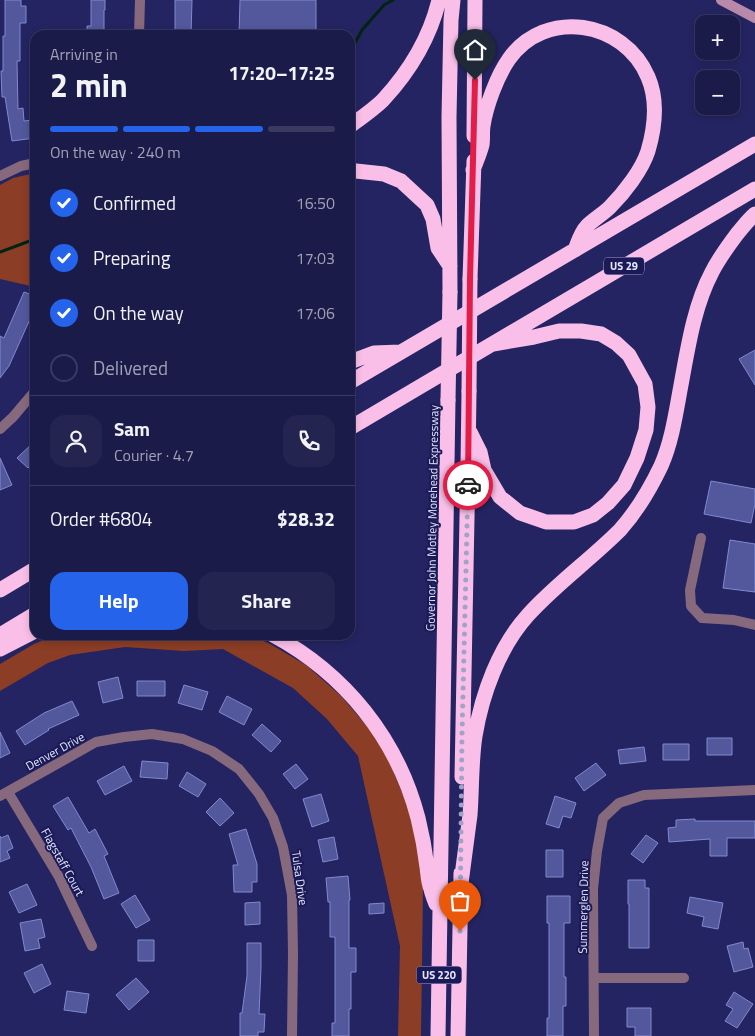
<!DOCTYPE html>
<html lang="en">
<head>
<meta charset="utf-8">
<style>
	:root { --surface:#1b1b4a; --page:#242451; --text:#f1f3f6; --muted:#a0a1b5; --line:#393962; --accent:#2563eb }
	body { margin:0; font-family:"Titillium Web",sans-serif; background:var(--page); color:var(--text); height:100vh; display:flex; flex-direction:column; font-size:19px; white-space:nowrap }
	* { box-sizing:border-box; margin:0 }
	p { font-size:16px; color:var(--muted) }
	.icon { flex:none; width:28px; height:28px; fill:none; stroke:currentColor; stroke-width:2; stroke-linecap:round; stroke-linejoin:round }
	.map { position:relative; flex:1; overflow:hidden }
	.panel { position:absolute; left:30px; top:30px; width:325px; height:610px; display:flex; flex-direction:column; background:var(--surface); border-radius:15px; box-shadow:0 2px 8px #0003,0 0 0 1px var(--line) }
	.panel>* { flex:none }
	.tools { position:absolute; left:695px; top:15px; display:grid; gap:10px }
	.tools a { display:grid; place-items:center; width:45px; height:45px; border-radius:10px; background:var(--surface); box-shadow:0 2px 8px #0003,0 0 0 1px var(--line); font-size:25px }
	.pin { position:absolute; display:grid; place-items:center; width:42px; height:42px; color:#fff; margin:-51px -21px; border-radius:50% 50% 50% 0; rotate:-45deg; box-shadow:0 0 5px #0007 }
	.pin .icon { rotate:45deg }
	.courier { position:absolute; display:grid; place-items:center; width:50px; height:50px; margin:-25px; border:4px solid #e11d48; border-radius:50%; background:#fff; color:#222; box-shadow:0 1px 6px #0007 }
	.head em { font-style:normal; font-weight:700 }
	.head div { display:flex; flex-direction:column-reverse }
	.head { display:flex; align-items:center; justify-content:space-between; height:85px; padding:0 20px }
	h1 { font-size:32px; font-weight:700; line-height:38px }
	.bar { display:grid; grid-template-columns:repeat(4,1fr); gap:8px 5px; align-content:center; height:60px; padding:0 20px }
	.bar i { height:6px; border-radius:4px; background:var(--line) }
	.bar .active { background:var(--accent) }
	.bar p { grid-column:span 4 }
	.line { display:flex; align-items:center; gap:12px; padding:0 20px; border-top:1px solid var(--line) }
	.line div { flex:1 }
	.round { display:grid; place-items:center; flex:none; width:52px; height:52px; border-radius:15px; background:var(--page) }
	ol { padding:0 20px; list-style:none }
	li { display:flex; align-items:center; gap:15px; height:55px }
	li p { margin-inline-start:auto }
	li .icon { padding:5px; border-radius:50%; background:var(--accent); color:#fff; stroke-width:4 }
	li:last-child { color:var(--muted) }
	li i { width:28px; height:28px; border:2px solid var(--line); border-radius:50% }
	.button { display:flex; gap:10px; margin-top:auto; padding:10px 20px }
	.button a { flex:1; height:58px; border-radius:15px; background:var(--accent); color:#fff; font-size:20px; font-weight:700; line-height:58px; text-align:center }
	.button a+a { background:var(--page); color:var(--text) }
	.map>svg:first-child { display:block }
</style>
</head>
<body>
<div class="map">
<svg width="755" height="1036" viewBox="0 0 755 1036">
	<rect width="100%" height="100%" fill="#242462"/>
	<path fill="#8b3d25" d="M35 173V287L0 279V185L13 178Z
		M55 635H250L270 644 306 665 341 696 373 733 390 763 410 812 419 851 423 889 421 1036H398L400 946 358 756 327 719 293 688 223 649 184 651 125 647 70 655 48 663 0 691V664L34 644Z"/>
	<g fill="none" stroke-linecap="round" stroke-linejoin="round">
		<path stroke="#002411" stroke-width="3" d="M350 52 362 30 384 5 393 0
			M0 252 35 239"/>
	</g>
	<path fill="#52589b" stroke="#8089d0" d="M5 0H21V6H26V23H20V61H17L18 109 23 108 24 121 33 120 35 134V138L12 141 5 97H2L1 71H3V36H5Z
		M91 0H105V10H104V35H87V26H91Z
		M175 0H192L191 35H175Z
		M240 0H316V35H239Z
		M24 292 35 296V308L9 366 0 378V336L4 338Z
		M755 350V385L739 359Z
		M35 441V461L28 468 17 458Z
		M0 458 12 485 0 490Z
		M711 481 755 489V504L751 523 704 514Z
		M730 540 755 544V592L723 588Z
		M118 677 123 698 103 703 98 682Z
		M137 681H165V696H137Z
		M184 685 208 692 202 710 178 703Z
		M227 696 252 709 244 725 219 712Z
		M72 701 79 715 48 729 49 730 25 745 16 731 44 713Z
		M262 724 281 741 271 752 252 735Z
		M0 732 10 753 0 758Z
		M707 738H732V755H707Z
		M663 744H689V760H663Z
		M644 747 646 761 620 764 618 750Z
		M142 761 168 763 167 779 140 777Z
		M596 763 606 775 584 791 575 778Z
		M296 764 308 779 295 789 283 774Z
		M124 766 132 781 105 795 97 781Z
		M187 772 206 784 198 797 179 786Z
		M321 794 329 821 312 827 303 799Z
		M555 796 576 803 571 818 563 816 559 828 546 824Z
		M68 797 89 833 95 829 108 854 104 856 119 893 104 899 91 867 71 828 68 830 53 806Z
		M220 798 234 813 220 826 206 812Z
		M695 819V821H755V838H727V856H710V839L669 842 668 828 676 827V820Z
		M246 829 257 864V882H252V892H234L233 865H238L229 834Z
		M8 835 13 848 7 851 10 858 0 862V836L1 838Z
		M646 835 658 843 643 863 631 854Z
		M334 837 338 859 323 862 318 840Z
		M546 850H563V877H546Z
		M348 876 350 900H349V948H356V972H351V1009H349V1036H332V1023H335V937H330V902H328L326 878Z
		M628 880H645V888H649V948H629V904H628Z
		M27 884 37 905 19 913 9 892Z
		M135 895 150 920 136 928 121 904Z
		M547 896H570V923H564V977H566V1006H563V1036H547V1018H549V923H547Z
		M690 897 723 903 718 929 702 926 704 917 687 913Z
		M260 902V924L245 925V903Z
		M384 903V913L369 914V904Z
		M41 919 45 937 38 939 40 948 25 951 20 923Z
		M138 940H154V961H138Z
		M743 942 744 949 748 948 753 967 734 972 727 946Z
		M247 943H261V968L259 1014H265L264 1032H258V1036H240V1013H242L247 976Z
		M42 964 51 984 34 993 24 973Z
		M136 978 149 992 129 1010 116 995Z
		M67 991 89 994 86 1013 64 1010Z
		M734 992 753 1004 737 1028 725 1021 733 1009 726 1005Z
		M627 1008H651V1036H635V1027H627Z"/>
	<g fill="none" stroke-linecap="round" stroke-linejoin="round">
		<path stroke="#87697d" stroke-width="10" d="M139 35 140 0
			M0 176 21 166 35 163
			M0 429 13 417 35 391
			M701 538 690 590 691 606 702 618 734 620 755 625
			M8 792 59 877 92 946
			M0 796 96 742 124 737 152 734 183 739 212 751 239 769 259 794 273 818 283 847 292 895 293 954 292 1036
			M594 978H684
			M594 1036 593 889 597 851 603 818 619 803 644 795 755 790"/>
		<path stroke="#b989aa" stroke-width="10" d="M721 0 755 18"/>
		<path stroke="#fabfe8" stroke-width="15" d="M350 126C361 118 374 109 383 100 409 72 430 37 439 0
			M474 136 475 0
			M473 170C476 162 480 153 482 145 483 139 482 132 483 126 486 106 497 76 509 59 545 8 624 20 648 77 658 100 655 127 648 151 642 170 624 193 610 207 603 214 594 219 587 226 581 232 578 242 575 250
			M350 172 356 171 384 174 401 181 427 205 433 219 438 248 450 266
			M470 279 474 161
			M450 292 449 117 451 20 453 0
			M350 362 374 353 400 352
			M350 382 755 144
			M350 428 755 189
			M470 432 480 452 484 470 500 497 520 513 546 522H574L593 515 608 503 624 485 637 458 646 430 648 407 645 384 629 355 616 343 601 334 581 331H559L534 337 493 344
			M0 590 35 569
			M0 635 35 614
			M273 635C345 674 397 738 418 818 422 834 425 850 427 867 428 874 428 882 431 889 432 894 434 899 436 904
			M0 649 35 631
			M462 777 468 466 469 391
			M461 883C464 860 467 838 470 815 472 789 471 762 475 736 482 694 499 647 528 615 556 584 590 560 620 530 637 511 650 489 661 466 672 441 676 412 681 385 688 347 694 306 712 272 719 258 728 246 737 234 743 227 748 220 755 214
			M438 1036 448 400
			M458 1036 461 873"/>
		<path stroke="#fabfe8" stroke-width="15" d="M469 391 470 279
			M448 400 450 292"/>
	</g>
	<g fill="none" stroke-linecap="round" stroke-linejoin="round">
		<path stroke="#a0a3c8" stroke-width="5" stroke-dasharray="0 9" d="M460 931 462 735 468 485"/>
		<path stroke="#e11d48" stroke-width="6" d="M468 485 470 279 475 80"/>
	</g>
	<g text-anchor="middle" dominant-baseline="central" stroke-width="4" stroke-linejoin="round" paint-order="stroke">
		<g fill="#1b1956" stroke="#a7a9cc" stroke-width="1">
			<rect x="604" y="257.5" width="40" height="17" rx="4"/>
			<rect x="416.5" y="966.5" width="45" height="17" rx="4"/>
		</g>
		<g font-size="11" font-weight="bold" fill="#e3e7ff">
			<text x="624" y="266">US 29</text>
			<text x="439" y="975">US 220</text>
		</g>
		<g font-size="12" fill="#e3e7ff" stroke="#1b1956">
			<text transform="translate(432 518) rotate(-89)">Governor John Motley Morehead Expressway</text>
			<text transform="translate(55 751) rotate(-29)">Denver Drive</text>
			<text transform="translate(63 862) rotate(61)">Flagstaff Court</text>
			<text transform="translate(300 878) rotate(82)">Tulsa Drive</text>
			<text transform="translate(583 907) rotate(-89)">Summerglen Drive</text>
		</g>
	</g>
</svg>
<div class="tools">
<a>+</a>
<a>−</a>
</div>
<div class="pin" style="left:460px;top:931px;background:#ea580c"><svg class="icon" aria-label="bag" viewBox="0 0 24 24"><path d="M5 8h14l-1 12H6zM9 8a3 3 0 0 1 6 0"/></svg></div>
<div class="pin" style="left:475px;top:80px;background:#1f2937"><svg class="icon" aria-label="home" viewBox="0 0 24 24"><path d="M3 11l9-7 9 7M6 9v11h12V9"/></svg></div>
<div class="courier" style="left:468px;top:485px"><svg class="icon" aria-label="car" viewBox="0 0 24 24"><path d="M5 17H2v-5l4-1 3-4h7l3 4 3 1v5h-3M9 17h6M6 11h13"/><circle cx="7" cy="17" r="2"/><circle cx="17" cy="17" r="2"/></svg></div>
<section class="panel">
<div class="head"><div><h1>2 min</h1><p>Arriving in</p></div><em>17:20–17:25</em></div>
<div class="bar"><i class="active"></i><i class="active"></i><i class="active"></i><i></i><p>On the way · 240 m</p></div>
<ol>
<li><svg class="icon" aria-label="check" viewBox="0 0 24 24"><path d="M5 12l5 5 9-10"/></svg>Confirmed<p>16:50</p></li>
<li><svg class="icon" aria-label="check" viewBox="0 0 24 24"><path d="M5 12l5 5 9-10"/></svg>Preparing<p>17:03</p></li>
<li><svg class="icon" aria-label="check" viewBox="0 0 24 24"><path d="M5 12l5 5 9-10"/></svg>On the way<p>17:06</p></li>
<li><i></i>Delivered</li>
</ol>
<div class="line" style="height:90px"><a class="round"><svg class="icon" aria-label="person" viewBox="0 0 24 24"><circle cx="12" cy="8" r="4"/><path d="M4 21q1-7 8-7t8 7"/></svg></a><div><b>Sam</b><p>Courier · 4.7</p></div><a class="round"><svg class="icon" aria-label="phone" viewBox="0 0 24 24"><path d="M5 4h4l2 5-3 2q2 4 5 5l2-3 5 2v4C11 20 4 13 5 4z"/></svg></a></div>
<div class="line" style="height:65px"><div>Order #6804</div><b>$28.32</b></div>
<div class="button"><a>Help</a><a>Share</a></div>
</section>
</div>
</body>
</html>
